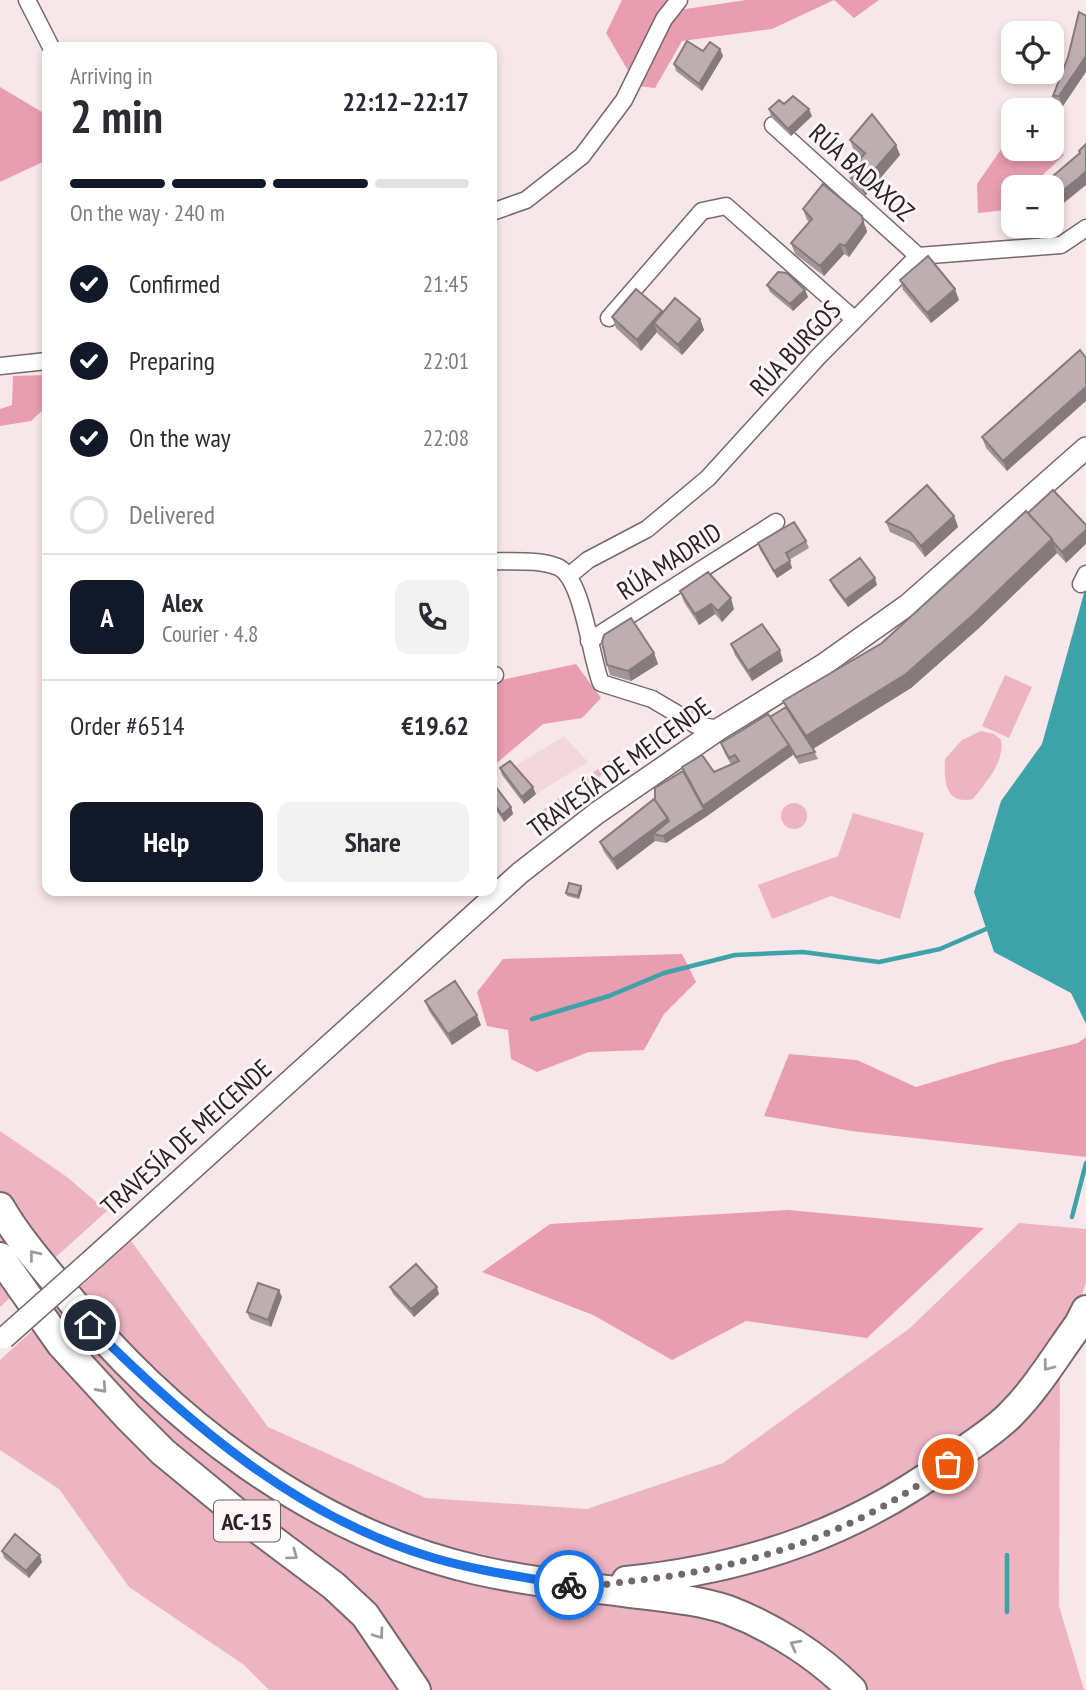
<!DOCTYPE html>
<html lang="en">
<head>
<meta charset="utf-8">
<style>
	:root { --surface:#fff; --page:#f2f2f3; --text:#2b2b33; --muted:#7c7c81; --line:#e1e1e2; --accent:#111827 }
	body { margin:0; font-family:"PT Sans Narrow",sans-serif; background:var(--page); color:var(--text); height:100vh; display:flex; flex-direction:column; font-size:26px; white-space:nowrap }
	* { box-sizing:border-box; margin:0 }
	p { font-size:23px; color:var(--muted) }
	.icon { flex:none; width:38px; height:38px; fill:none; stroke:currentColor; stroke-width:2; stroke-linecap:round; stroke-linejoin:round }
	.map { position:relative; flex:1; overflow:hidden }
	.side { position:absolute; left:42px; top:42px; width:455px; height:854px; display:flex; flex-direction:column; background:var(--surface); border-radius:14px; box-shadow:0 4px 10px #0003 }
	.side>* { flex:none }
	.tools { position:absolute; left:1001px; top:21px; display:grid; gap:14px }
	.tools a { display:grid; place-items:center; width:63px; height:63px; border-radius:14px; background:var(--surface); box-shadow:0 4px 10px #0003; font-size:35px }
	.pin { position:absolute; display:grid; place-items:center; width:60px; height:60px; color:#fff; margin:-30px; border:4px solid #fff; border-radius:50%; box-shadow:0 2px 7px #0007 }
	.courier { position:absolute; display:grid; place-items:center; width:70px; height:70px; margin:-35px; border:5px solid #1a73e8; border-radius:50%; background:#fff; color:#222; box-shadow:0 2px 9px #0007 }
	.head em { font-style:normal; font-weight:700 }
	.head div { display:flex; flex-direction:column-reverse }
	.head { display:flex; align-items:center; justify-content:space-between; height:119px; padding:0 28px }
	h1 { font-size:46px; font-weight:700; line-height:52px }
	.bar { display:grid; grid-template-columns:repeat(4,1fr); gap:10px 7px; align-content:center; height:84px; padding:0 28px }
	.bar i { height:9px; border-radius:5px; background:var(--line) }
	.bar .active { background:var(--accent) }
	.bar p { grid-column:span 4 }
	.line { display:flex; align-items:center; gap:18px; padding:0 28px; border-top:2px solid var(--line) }
	.line div { flex:1 }
	.round { display:grid; place-items:center; flex:none; width:74px; height:74px; border-radius:14px; background:var(--page) }
	ol { padding:0 28px; list-style:none }
	li { display:flex; align-items:center; gap:21px; height:77px }
	li p { margin-inline-start:auto }
	li .icon { padding:7px; border-radius:50%; background:var(--accent); color:#fff; stroke-width:4 }
	li:last-child { color:var(--muted) }
	li i { width:38px; height:38px; border:4px solid var(--line); border-radius:50% }
	.action { display:flex; gap:14px; margin-top:auto; padding:14px 28px }
	.action a { flex:1; height:80px; border-radius:14px; background:var(--accent); color:#fff; font-size:28px; font-weight:700; line-height:80px; text-align:center }
	.action a+a { background:var(--page); color:var(--text) }
	.map>svg:first-child { display:block }
</style>
</head>
<body>
<div class="map">
<svg width="1086" height="1690" viewBox="0 0 1086 1690">
	<rect width="100%" height="100%" fill="#f8e7ea"/>
	<path fill="#f2d8de" d="M564 736 588 762 536 794 512 768Z"/>
	<path fill="#edb4c2" d="M1005 675 1032 687 1009 738 982 726Z
		M981 731 994 734 1001 740C1005 762 986 782 973 799 945 805 944 781 945 759L962 740Z
		M618 754 623 759 544 818 537 814Z
		M781 816a13 13 0 1 1 26 0a13 13 0 1 1-26 0Z
		M853 813 924 833 900 919 831 896 772 919 758 885 838 856Z
		M0 1131 67 1177 107 1211 0 1307Z
		M1019 1223 1086 1229V1282L1060 1371 1059 1606 1084 1690H269L244 1665 129 1587 59 1489 0 1450V1360L131 1241 268 1427 426 1498 587 1509 723 1463 910 1328Z"/>
	<path fill="#e89db0" d="M622 0H672L679 10 746 0H834L772 29 682 41 655 88 637 86 606 33Z
		M834 0H879L854 18Z
		M0 87 47 115V160L0 182Z
		M1013 132V149H1052V143L1064 155 1030 187H1013V203L1006 210 978 213 977 184Z
		M47 375V406L31 421 0 426V409L12 405 13 376Z
		M576 664 601 698 582 718 543 724 492 767V682Z
		M682 954 696 982 664 1014 644 1050 589 1052 537 1072 511 1059 508 1030 487 1026 477 992 503 959Z
		M1086 1037V1157L851 1131 764 1116 789 1054 857 1060 916 1087 1003 1061 1078 1043Z
		M788 1210 984 1228 867 1338 746 1321 672 1360 593 1315 482 1272 550 1224Z"/>
	<path fill="#3da3a9" d="M1086 586V1024L1071 993 994 952 974 892 1001 801 1042 744Z"/>
	<g fill="none" stroke-linecap="round" stroke-linejoin="round">
		<path stroke="#3da3a9" stroke-width="4.5" d="M532 1019 609 996 664 973 735 955 803 952 879 962 940 949 986 929
			M1072 1217 1086 1163
			M1007 1555V1612"/>
		<g stroke="#77686b" stroke-width="19">
			<path id="street" d="M27 0 51 47
				M773 125 918 256
				M492 212 526 200 582 156 624 100 664 19 679 0
				M609 318 702 211 726 206 855 320
				M0 366 47 361
				M492 561C512 562 539 559 558 567 583 578 590 656 601 683L652 699 696 725 719 729
				M570 575 588 560 647 529 708 478 818 357 918 256 1061 245 1086 228
				M1081 584 1086 574
				M589 641 776 522
				M492 675H495"/>
		</g>
		<g stroke="#77686b" stroke-width="24">
			<path id="secondary" d="M94 1258 520 873 597 813 719 729 823 665 909 604 1086 448"/>
		</g>
		<g stroke="#77686b" stroke-width="32">
			<path id="highway" d="M0 1207C17 1236 38 1261 60 1287 165 1418 311 1532 477 1570 525 1581 575 1586 624 1592 659 1597 695 1599 728 1610 773 1627 818 1656 852 1690
				M0 1257 61 1344 128 1417 163 1452 242 1517 334 1586 365 1615 416 1690
				M626 1581C754 1568 862 1530 965 1450 980 1439 998 1428 1011 1414 1037 1388 1057 1354 1079 1324L1086 1310"/>
		</g>
		<use href="#street" stroke="#fff" stroke-width="16"/>
		<use href="#secondary" stroke="#fff" stroke-width="21"/>
		<use href="#highway" stroke="#fff" stroke-width="28"/>
		<g stroke="#77686b" stroke-width="24" stroke-linecap="butt">
			<path id="secondary-bridge" d="M4 1338 94 1258"/>
		</g>
		<use href="#secondary-bridge" stroke="#fff" stroke-width="21"/>
	</g>
	<path fill="#a39698" d="M1086 16 1063 106H1056L1053 96Z
		M720 49 723 56 702 91 676 71 674 64 703 51Z
		M784 104 812 116 791 136 771 117 769 109Z
		M850 140 896 145 900 155 865 196 852 184 848 174 862 158 854 151Z
		M803 209 866 227 867 232 849 257 844 254 824 276 795 254 791 243 809 222 807 220Z
		M900 280 959 300 931 323 903 290Z
		M767 285 805 290 808 297 793 311 770 292Z
		M663 313 700 319 704 330 682 355 658 334 657 332 641 351 616 328 612 317Z
		M1080 350 1007 471 986 448 982 437Z
		M1053 490 1066 563 1057 553 979 628 911 688 813 749 818 759 799 764 793 754 707 816 666 843 655 841 617 870 604 852 600 842 714 772 731 764 725 754 721 743 786 707 783 701 882 643Z
		M954 516 958 527 925 557 914 543 890 532 886 522Z
		M806 541 809 548 789 560 792 568 777 578 760 550 758 543Z
		M830 580 877 585 848 607 833 587Z
		M680 591 734 609 722 622 715 614 699 625 684 602Z
		M731 644 783 661 752 681 735 655Z
		M654 653 658 664 631 681 610 675 607 665Z
		M500 768 536 794 524 804 502 775Z
		M492 782 511 807 513 814 504 822 492 804Z
		M581 886 582 889 579 899 567 896 566 893Z
		M425 1001 481 1025 452 1045 429 1011Z
		M390 1287 439 1294 414 1317 393 1294Z
		M282 1297 271 1327 250 1319 247 1312Z
		M2 1551 42 1562 29 1578 4 1558Z"/>
	<path fill="#857a7c" d="M720 49 723 56 702 91 699 84Z
		M1086 56V72L1063 106 1059 96Z
		M809 109 812 116 791 136 788 129Z
		M896 145 900 155 865 196 861 185Z
		M1086 171V185L1054 211 1052 203V199Z
		M862 216 867 232 849 257 845 246Z
		M840 244 844 254 824 276 820 266Z
		M955 289 959 300 931 323 927 313Z
		M805 290 808 297 793 311 790 304Z
		M662 311 666 322 654 323 657 332 641 351 637 340Z
		M700 319 704 330 682 355 678 345Z
		M1086 387V401L1007 471 1003 461Z
		M954 516 958 527 925 557 921 546Z
		M1086 530V544L1066 563 1062 552Z
		M1052 539 1057 553 979 628 911 688 811 750 806 736Z
		M790 561 792 568 777 578 774 571Z
		M875 578 877 585 848 607 845 600Z
		M731 598 734 609 722 622 718 611Z
		M711 604 715 614 699 625 695 614Z
		M780 650 783 661 752 681 748 671Z
		M654 653 658 664 631 681 628 671Z
		M789 745 793 755 707 816 666 843 663 836 703 806Z
		M533 787 536 794 524 804 522 797Z
		M511 807 513 814 504 822 502 815Z
		M668 818 672 829 653 834 655 841 617 870 613 859Z
		M581 886 582 889 579 899 578 896Z
		M477 1015 481 1025 452 1045 448 1034Z
		M437 1287 439 1294 414 1317 411 1309Z
		M279 1290 282 1297 271 1327 268 1320Z
		M40 1555 42 1562 29 1578 26 1571Z"/>
	<path fill="#beaeb1" stroke="#857a7c" stroke-width="2" d="M1079 12 1086 16V56L1059 96H1053L1068 57Z
		M687 41 703 51 710 42 720 49 699 84 674 64Z
		M793 96 809 109 788 129 769 109 779 100 784 104Z
		M872 114 896 145 861 185 848 174 865 153 850 140Z
		M1086 144V171L1080 177 1052 199V187H1040L1080 153 1079 151Z
		M823 184 862 216 863 222 845 246 840 244 820 266 791 243 812 219 803 209Z
		M928 256 955 289 927 313 900 280Z
		M778 272 787 273 805 290 790 304 767 285Z
		M636 289 662 311 637 340 612 317Z
		M675 298 700 319 678 345 654 323Z
		M1080 350 1086 358V387L1003 461 982 437Z
		M927 485 954 516 921 546 910 532 886 522Z
		M1053 490 1086 525V530L1062 552 1053 542 1052 539 1028 513Z
		M1026 511 1052 539 974 614 906 674 806 736 783 701 882 643Z
		M794 522 806 541 786 553 790 561 774 571 758 543Z
		M860 558 875 578 845 600 830 580Z
		M708 572 731 598 718 611 711 604 695 614 680 591Z
		M631 618 654 653 628 671 607 665 602 642 604 635Z
		M762 624 780 650 748 671 731 644Z
		M786 707 815 752 796 757 789 745 770 717Z
		M768 714 789 745 703 806 682 767 702 755 714 772 739 761 735 755 729 758 721 743Z
		M510 761 533 787 522 797 500 768Z
		M683 771 704 809 663 836 653 834 669 821 655 800V788Z
		M492 782 511 807 502 815 492 801Z
		M654 799 668 818 613 859 600 842Z
		M569 883 581 886 578 896 566 893Z
		M455 981 477 1015 448 1034 425 1001Z
		M416 1264 437 1287 411 1309 390 1287Z
		M258 1283 279 1290 268 1320 247 1312Z
		M15 1534 40 1555 26 1571 2 1551Z"/>
	<defs><path id="oneway-chevron" d="M-2-3.5L2.5 0L-2 3.5" fill="none" stroke-width="1.6" stroke-linecap="round" stroke-linejoin="round" transform="scale(1.75)"/></defs>
	<g stroke="#9f9c9d">
		<use href="#oneway-chevron" transform="translate(34 1255) rotate(-129)"/>
		<use href="#oneway-chevron" transform="translate(1048 1366) rotate(127)"/>
		<use href="#oneway-chevron" transform="translate(102 1388) rotate(48)"/>
		<use href="#oneway-chevron" transform="translate(293 1555) rotate(36)"/>
		<use href="#oneway-chevron" transform="translate(379 1634) rotate(54)"/>
		<use href="#oneway-chevron" transform="translate(795 1645) rotate(-152)"/>
	</g>
	<g fill="none" stroke-linecap="round" stroke-linejoin="round">
		<path stroke="#72686a" stroke-width="7" stroke-dasharray="0 12.6" d="M569 1585C589 1588 612 1583 632 1581 745 1569 857 1534 948 1464"/>
		<path stroke="#1a73e8" stroke-width="9" d="M90 1325C188 1423 298 1518 434 1558 478 1571 523 1577 569 1585"/>
	</g>
	<g text-anchor="middle" dominant-baseline="central" stroke-width="6" stroke-linejoin="round" paint-order="stroke">
		<rect fill="#fef7f8" stroke="#6a6364" stroke-width="2" x="214" y="1500.5" width="66" height="41" rx="5"/>
		<g font-size="24" font-weight="bold" fill="#2a2325">
			<text x="247" y="1521">AC-15</text>
		</g>
		<g font-size="26" fill="#2a2325" stroke="#fef7f8">
			<text transform="translate(862 172) rotate(42)">RÚA BADAXOZ</text>
			<text transform="translate(795 348) rotate(-47)">RÚA BURGOS</text>
			<text transform="translate(669 561) rotate(-33)">RÚA MADRID</text>
			<text transform="translate(619 767) rotate(-36)">TRAVESÍA DE MEICENDE</text>
			<text transform="translate(186 1137) rotate(-42)">TRAVESÍA DE MEICENDE</text>
		</g>
	</g>
</svg>
<div class="tools">
<a><svg class="icon" aria-label="locate" viewBox="0 0 24 24"><circle cx="12" cy="12" r="6"/><path d="M12 2v4M12 18v4M2 12h4M18 12h4"/></svg></a>
<a>+</a>
<a>−</a>
</div>
<div class="pin" style="left:948px;top:1464px;background:#ea580c"><svg class="icon" aria-label="bag" viewBox="0 0 24 24"><path d="M5 8h14l-1 12H6zM9 8a3 3 0 0 1 6 0"/></svg></div>
<div class="pin" style="left:90px;top:1325px;background:#1f2937"><svg class="icon" aria-label="home" viewBox="0 0 24 24"><path d="M3 11l9-7 9 7M6 9v11h12V9"/></svg></div>
<div class="courier" style="left:569px;top:1585px"><svg class="icon" aria-label="bike" viewBox="0 0 24 24"><circle cx="6" cy="16" r="4"/><circle cx="18" cy="16" r="4"/><path d="M6 16l4-8h5l3 8M10 8l3 8H6M13 5h3"/></svg></div>
<section class="side">
<div class="head"><div><h1>2 min</h1><p>Arriving in</p></div><em>22:12–22:17</em></div>
<div class="bar"><i class="active"></i><i class="active"></i><i class="active"></i><i></i><p>On the way · 240 m</p></div>
<ol>
<li><svg class="icon" aria-label="check" viewBox="0 0 24 24"><path d="M5 12l5 5 9-10"/></svg>Confirmed<p>21:45</p></li>
<li><svg class="icon" aria-label="check" viewBox="0 0 24 24"><path d="M5 12l5 5 9-10"/></svg>Preparing<p>22:01</p></li>
<li><svg class="icon" aria-label="check" viewBox="0 0 24 24"><path d="M5 12l5 5 9-10"/></svg>On the way<p>22:08</p></li>
<li><i></i>Delivered</li>
</ol>
<div class="line" style="height:126px"><b class="round" style="background:var(--accent);color:#fff">A</b><div><b>Alex</b><p>Courier · 4.8</p></div><a class="round"><svg class="icon" aria-label="phone" viewBox="0 0 24 24"><path d="M5 4h4l2 5-3 2q2 4 5 5l2-3 5 2v4C11 20 4 13 5 4z"/></svg></a></div>
<div class="line" style="height:91px"><div>Order #6514</div><b>€19.62</b></div>
<div class="action"><a>Help</a><a>Share</a></div>
</section>
</div>
</body>
</html>
